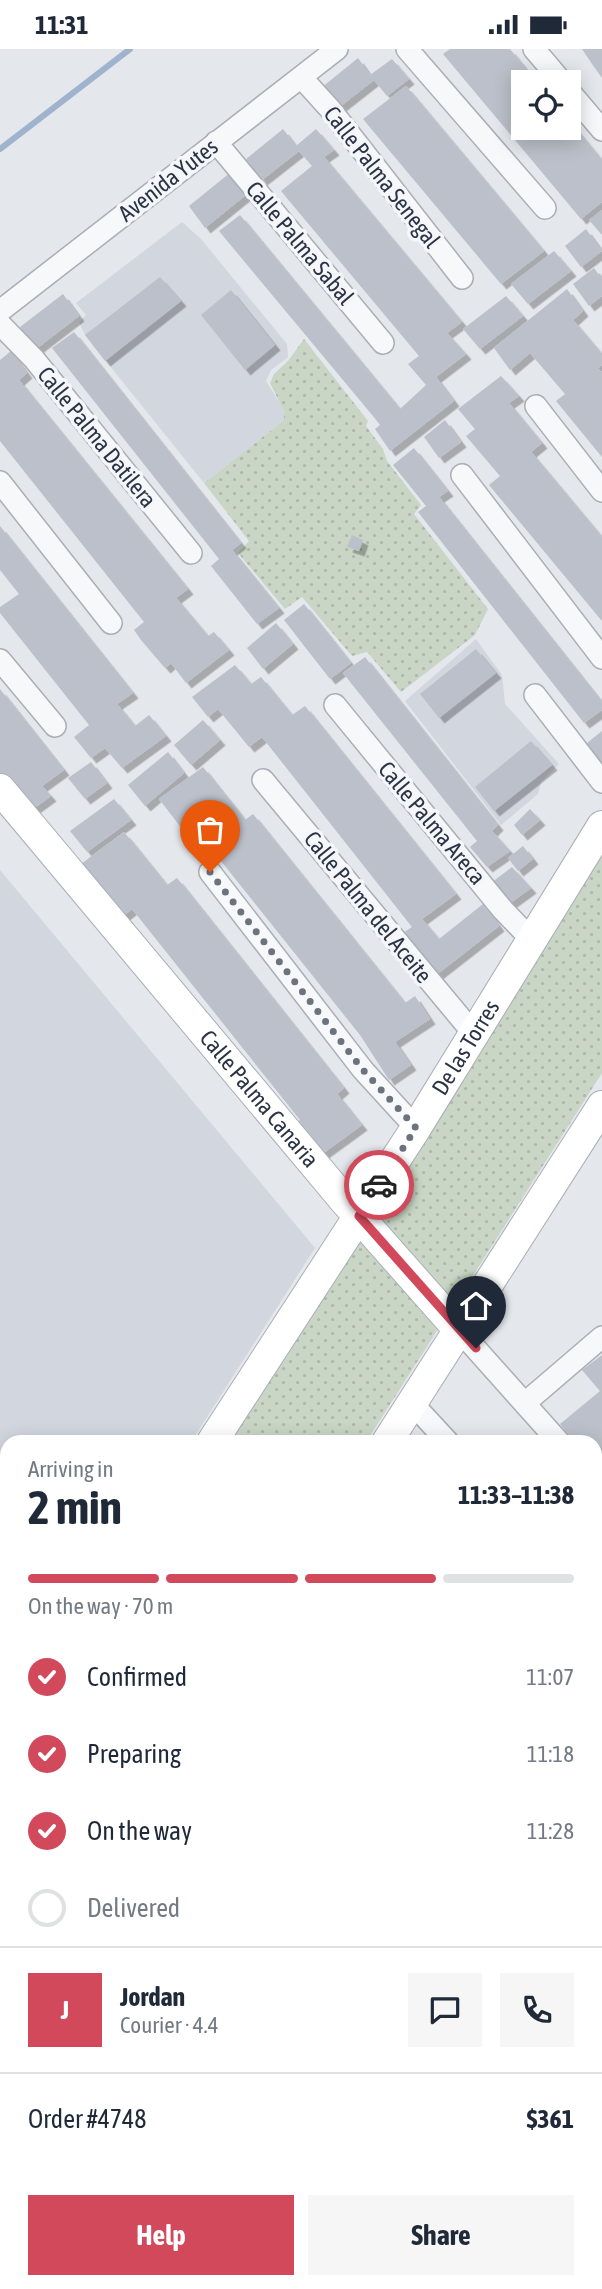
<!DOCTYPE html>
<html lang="en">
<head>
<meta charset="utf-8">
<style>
	:root { --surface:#fff; --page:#f6f6f7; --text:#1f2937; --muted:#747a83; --line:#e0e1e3; --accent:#d1495b }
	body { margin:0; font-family:"Asap Condensed",sans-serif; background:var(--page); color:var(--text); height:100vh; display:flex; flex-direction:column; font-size:26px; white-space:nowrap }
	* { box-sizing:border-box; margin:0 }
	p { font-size:23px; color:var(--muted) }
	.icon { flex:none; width:38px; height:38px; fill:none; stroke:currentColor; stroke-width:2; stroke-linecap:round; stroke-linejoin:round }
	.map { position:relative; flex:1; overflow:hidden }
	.side { position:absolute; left:0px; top:1386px; width:602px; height:854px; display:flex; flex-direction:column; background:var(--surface); border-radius:21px 21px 0 0; box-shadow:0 4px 18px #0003 }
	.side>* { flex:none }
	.fabs { position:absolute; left:511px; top:21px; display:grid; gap:14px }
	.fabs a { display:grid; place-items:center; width:70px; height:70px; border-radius:0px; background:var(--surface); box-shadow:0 4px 18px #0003; font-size:35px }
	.pin { position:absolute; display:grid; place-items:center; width:60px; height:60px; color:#fff; margin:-72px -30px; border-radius:50% 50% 50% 0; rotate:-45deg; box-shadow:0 0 7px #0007 }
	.pin .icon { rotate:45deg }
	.courier { position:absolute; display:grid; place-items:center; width:70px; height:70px; margin:-35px; border:5px solid #d1495b; border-radius:50%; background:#fff; color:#222; box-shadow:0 2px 9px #0007 }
	.summary em { font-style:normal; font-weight:700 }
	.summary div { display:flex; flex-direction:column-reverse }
	.summary { display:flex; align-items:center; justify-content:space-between; height:119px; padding:0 28px }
	h1 { font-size:46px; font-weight:700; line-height:52px }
	.bar { display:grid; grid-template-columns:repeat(4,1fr); gap:10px 7px; align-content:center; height:84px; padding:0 28px }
	.bar i { height:9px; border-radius:5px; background:var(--line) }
	.bar .active { background:var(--accent) }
	.bar p { grid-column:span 4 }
	.line { display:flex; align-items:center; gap:18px; padding:0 28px; border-top:2px solid var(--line) }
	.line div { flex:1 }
	.round { display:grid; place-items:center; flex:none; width:74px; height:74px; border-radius:0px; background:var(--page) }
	ol { padding:0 28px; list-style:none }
	li { display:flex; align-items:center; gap:21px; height:77px }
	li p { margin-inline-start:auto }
	li .icon { padding:7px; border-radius:50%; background:var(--accent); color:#fff; stroke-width:4 }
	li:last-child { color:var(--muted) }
	li i { width:38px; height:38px; border:4px solid var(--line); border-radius:50% }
	.action { display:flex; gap:14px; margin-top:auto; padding:14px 28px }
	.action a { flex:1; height:80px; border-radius:0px; background:var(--accent); color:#fff; font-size:28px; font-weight:700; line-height:80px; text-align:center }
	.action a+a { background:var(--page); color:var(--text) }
	.status { display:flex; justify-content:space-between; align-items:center; height:49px; padding:0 35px; background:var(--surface); direction:ltr }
	.status svg { height:19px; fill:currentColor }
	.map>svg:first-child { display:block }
</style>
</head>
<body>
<div class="status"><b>11:31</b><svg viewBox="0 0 49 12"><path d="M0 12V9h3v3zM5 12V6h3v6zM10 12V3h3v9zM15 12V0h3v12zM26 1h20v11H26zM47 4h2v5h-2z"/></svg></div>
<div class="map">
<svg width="602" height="2240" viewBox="0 0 602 2240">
	<defs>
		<pattern id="grass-dots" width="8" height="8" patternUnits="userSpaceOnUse" patternTransform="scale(1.75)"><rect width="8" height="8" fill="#c9d6c5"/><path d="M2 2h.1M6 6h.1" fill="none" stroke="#adb8ab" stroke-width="1.8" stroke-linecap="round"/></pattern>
		<filter id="shadow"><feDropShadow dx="5.5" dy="5.5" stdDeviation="0" flood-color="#0004"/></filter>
	</defs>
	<rect width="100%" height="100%" fill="#e4e7ec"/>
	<path fill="#d2d6de" d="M182 173 201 190 287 295 288 308 271 321 266 332 286 364 283 372 204 434 85 286 79 273 86 266 76 254Z
		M476 590 502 626 505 655 559 715 541 733 538 745 501 776 405 652Z
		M0 821 315 1199 191 1393H7V1681L0 1692Z"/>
	<path fill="url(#grass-dots)" d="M304 290 368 372 366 377 383 400 387 412 421 456 414 465 488 560 475 586 401 643 367 603 352 607 302 548 285 560 238 504 249 492 204 434 283 372 285 364 270 334 274 325 288 312Z
		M602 806V1024L453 1258 373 1166Z
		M360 1188 442 1274 366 1393H230Z
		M7 1744V1952L0 1963V1755Z
		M444 2233H518L524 2240H436Z"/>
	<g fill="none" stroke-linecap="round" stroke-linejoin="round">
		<path stroke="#9fb4cc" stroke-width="6" d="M0 100 130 0"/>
	</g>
	<path fill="#bbc0ca" filter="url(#shadow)" d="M450 0H510L537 33H523V79H569V71L602 111V153L581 170 443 5Z
		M582 0H602V29L592 15Z
		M358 9 370 26 392 10 409 30 387 47 374 31 337 60 321 39Z
		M406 37 544 202 501 235 363 70Z
		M283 80 296 97 316 80 334 101 324 108 462 273 447 284 466 305 436 328 454 352 390 402 375 380 380 376 373 367 219 182 240 166 400 360 426 336 408 315 419 307 281 142 312 117 299 102 262 131 246 110Z
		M231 123 247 145 205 179 189 157Z
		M602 161V186L589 171Z
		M586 180 602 202 581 218 565 197Z
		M554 202 571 222 528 255 511 235Z
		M594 219 602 230V247L589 257 573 235Z
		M160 228 181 252 105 312 85 286Z
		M567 240 583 262 573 271 602 305V316L598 319 602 323V408L556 352 565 345 530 304 510 321 494 299Z
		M231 241 275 296 245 321 201 266Z
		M63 245 79 267 36 300 20 278Z
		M506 247 523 267 480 300 463 280Z
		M74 283 241 494 232 501 279 559 257 575 211 517 219 510 52 299Z
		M11 302 27 324 19 331 188 540 176 549 208 587 214 583 229 601 186 634 171 614 165 619 141 591 134 581 144 573 0 392V311Z
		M501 327 519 347 509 354 542 394 531 403 602 488V572L489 436 500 427 466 387 475 380 458 360Z
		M445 371 461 393 439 409 424 388Z
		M414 399 448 442 439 448 602 653V661L584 674 418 463 426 457 393 416Z
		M0 477 133 644 117 655 135 677 149 666 166 687 122 719 105 699 91 709 74 688 89 676 0 564V558L19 545 0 521Z
		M352 486 363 491 359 502 347 498Z
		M304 555 351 614 330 630 284 571Z
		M276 574 293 595 263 620 247 599Z
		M476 600 496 624 439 669 420 645Z
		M365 608 498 776 492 782 510 802 487 818 470 798 477 792 343 624Z
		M235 616 251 635 261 628 292 666 305 657 456 845 422 870 439 890 483 855 499 877 435 927 401 885 412 878 262 688 249 698 218 660 208 668 192 648Z
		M0 640 64 721 42 737 51 747 29 763 0 727Z
		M203 671 220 691 191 716 174 696Z
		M602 682V716L582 698Z
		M531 692 552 716 494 762 475 738Z
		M168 703 184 724 145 757 128 736Z
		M91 713 107 734 85 750 68 729Z
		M203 718 245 771 253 765 405 954 415 947 430 970 395 993 411 1016 389 1031 360 986 209 797 200 803 159 750Z
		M114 750 131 771 87 803 70 782Z
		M530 760 540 771 522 786 514 776Z
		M124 783 167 836 177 829 344 1039 337 1045 362 1076 318 1108 293 1077 300 1071 132 860 122 868 81 815Z
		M523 797 533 810 518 822 508 809Z
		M512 818 531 839 509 855 491 834Z
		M602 1306V1405L595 1397V1393H591L587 1387 579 1393H574L560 1375 600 1342 582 1321Z
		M0 1430 7 1438V1544L0 1550Z
		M597 1638 602 1643V1690L595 1682V1640Z
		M602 1700V1739L595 1745V1706Z
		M602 1782V1821L595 1827V1788Z
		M595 1844 600 1850 602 1848V1887L595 1893Z
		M602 1943V2048L595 2054V2014L600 2010 595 2004V1948Z
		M602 2093V2147L595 2140V2098Z
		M0 2198 7 2207V2233H27L20 2240H0Z
		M595 2223 602 2232V2240H560L565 2235 564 2233H595Z
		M92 2233H135L141 2240H99Z
		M154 2233H200L192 2240H146Z
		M273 2233H319L311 2240H264Z
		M321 2233 350 2234 397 2233 389 2240H328Z"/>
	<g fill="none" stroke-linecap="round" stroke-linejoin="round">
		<g stroke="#a9aeb7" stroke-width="24">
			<path id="street" d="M407 0 545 159
				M534 0 562 33
				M301 28 330 60 462 229
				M569 42 602 81
				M216 93 383 294
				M0 262 337 0
				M0 275 34 310 191 504
				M536 357 602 442
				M462 426 602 609
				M0 433 111 574
				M0 611 55 677
				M535 646 602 733
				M335 656 503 861 531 890
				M263 731 474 985
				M210 823 363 1021 416 1079
				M459 1281 559 1393
				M412 1354 448 1393
				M525 1354 602 1288
				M595 1436 602 1445
				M595 1614 598 1611
				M595 1775 602 1769
				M595 1918 602 1912
				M595 2079 602 2073
				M0 2127 7 2121
				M0 2163 7 2171
				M595 2188 602 2196
				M536 2233 542 2240
				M49 2240 57 2233
				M234 2240 242 2233
				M414 2240 422 2233"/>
		</g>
		<g stroke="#a9aeb7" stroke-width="32">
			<g id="secondary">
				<path id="s1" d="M0 740 344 1151 459 1281"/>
				<path id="s2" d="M212 1393 416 1079 602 777"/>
				<path d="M387 1393 602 1057"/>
				<path d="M0 1725 7 1714"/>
				<path d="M0 1997 7 1986"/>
			</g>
		</g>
		<use href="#street" stroke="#f7f8fa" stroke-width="21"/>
		<use href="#secondary" stroke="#fff" stroke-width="30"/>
	</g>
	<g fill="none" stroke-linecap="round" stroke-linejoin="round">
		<path stroke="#6c737f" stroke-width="7" stroke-dasharray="0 12.6" d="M210 823 363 1021 416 1079 379 1136"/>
		<path stroke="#d1495b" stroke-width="9" d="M379 1136 359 1167 476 1299"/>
	</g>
	<g text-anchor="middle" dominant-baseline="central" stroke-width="7" stroke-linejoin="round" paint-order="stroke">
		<g font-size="23" fill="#2b3445" stroke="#f4f6f9">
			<text transform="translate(382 128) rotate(52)">Calle Palma Senegal</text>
			<text transform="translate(168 131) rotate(-38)">Avenida Yutes</text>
			<text transform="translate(300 194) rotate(50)">Calle Palma Sabal</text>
			<text transform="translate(97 388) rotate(51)">Calle Palma Datilera</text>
			<text transform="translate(432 774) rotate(50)">Calle Palma Areca</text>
			<text transform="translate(368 858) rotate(51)">Calle Palma del Aceite</text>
			<text stroke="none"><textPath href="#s2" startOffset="469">De las Torres</textPath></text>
			<text stroke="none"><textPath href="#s1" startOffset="404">Calle Palma Canaria</textPath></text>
		</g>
	</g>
</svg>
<div class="fabs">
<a><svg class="icon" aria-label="locate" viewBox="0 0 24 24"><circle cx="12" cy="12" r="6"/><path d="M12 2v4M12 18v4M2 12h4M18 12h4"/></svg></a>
</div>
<div class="pin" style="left:210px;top:823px;background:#ea580c"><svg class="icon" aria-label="bag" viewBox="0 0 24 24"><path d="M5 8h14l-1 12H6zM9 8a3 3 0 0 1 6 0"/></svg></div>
<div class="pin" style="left:476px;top:1299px;background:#1f2937"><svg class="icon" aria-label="home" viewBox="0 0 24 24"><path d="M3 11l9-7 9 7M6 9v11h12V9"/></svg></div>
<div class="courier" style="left:379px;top:1136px"><svg class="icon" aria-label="car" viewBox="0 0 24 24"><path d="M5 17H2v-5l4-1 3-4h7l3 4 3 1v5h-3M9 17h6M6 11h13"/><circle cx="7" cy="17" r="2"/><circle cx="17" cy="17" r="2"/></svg></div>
<section class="side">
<div class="summary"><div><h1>2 min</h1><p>Arriving in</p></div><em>11:33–11:38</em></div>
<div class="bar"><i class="active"></i><i class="active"></i><i class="active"></i><i></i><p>On the way · 70 m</p></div>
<ol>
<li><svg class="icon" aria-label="check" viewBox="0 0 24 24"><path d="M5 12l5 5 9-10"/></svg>Confirmed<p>11:07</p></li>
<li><svg class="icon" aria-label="check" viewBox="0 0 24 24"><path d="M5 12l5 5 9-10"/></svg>Preparing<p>11:18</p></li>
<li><svg class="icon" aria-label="check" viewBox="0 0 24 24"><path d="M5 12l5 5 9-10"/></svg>On the way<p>11:28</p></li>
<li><i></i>Delivered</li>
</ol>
<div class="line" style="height:126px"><b class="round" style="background:var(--accent);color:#fff">J</b><div><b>Jordan</b><p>Courier · 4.4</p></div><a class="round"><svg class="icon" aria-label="chat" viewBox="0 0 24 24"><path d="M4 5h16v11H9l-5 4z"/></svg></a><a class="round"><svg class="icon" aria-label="phone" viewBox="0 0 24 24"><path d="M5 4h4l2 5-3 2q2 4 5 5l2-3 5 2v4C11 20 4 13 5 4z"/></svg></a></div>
<div class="line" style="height:91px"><div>Order #4748</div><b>$361</b></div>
<div class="action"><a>Help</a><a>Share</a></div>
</section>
</div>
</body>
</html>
